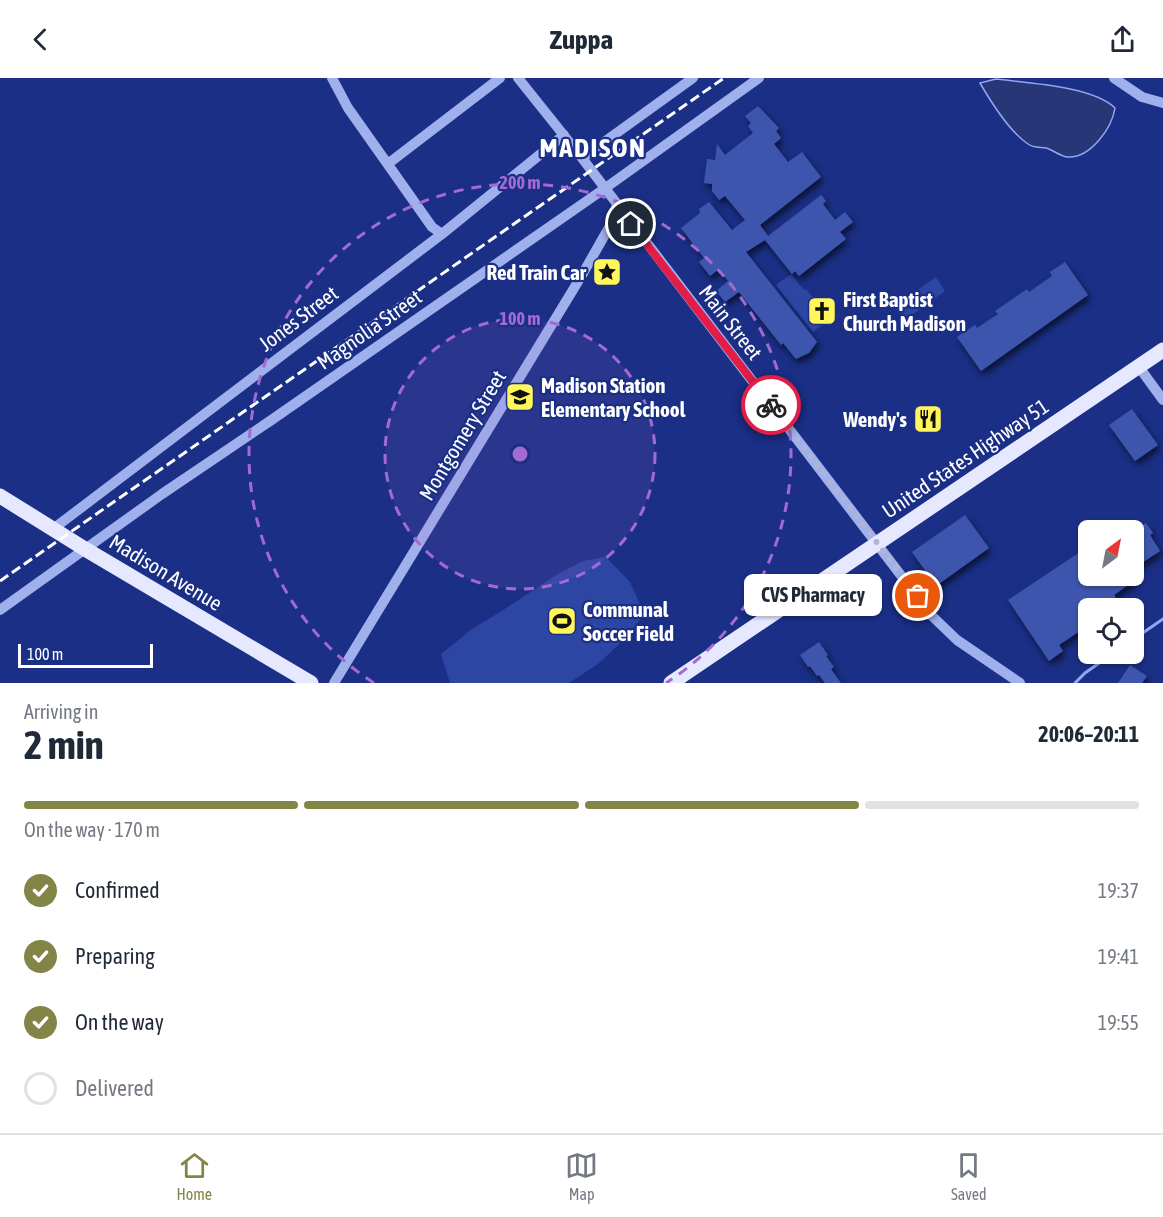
<!DOCTYPE html>
<html lang="en">
<head>
<meta charset="utf-8">
<style>
	:root { --surface:#fff; --page:#f6f6f7; --text:#1f2937; --muted:#747a83; --line:#e0e1e3; --accent:#838547 }
	body { margin:0; font-family:"Asap Condensed",sans-serif; background:var(--page); color:var(--text); height:100vh; display:flex; flex-direction:column; font-size:22px; white-space:nowrap }
	* { box-sizing:border-box; margin:0 }
	p { font-size:20px; color:var(--muted) }
	.icon { flex:none; width:33px; height:33px; fill:none; stroke:currentColor; stroke-width:2; stroke-linecap:round; stroke-linejoin:round }
	.map { position:relative; height:605px; overflow:hidden }
	.details { display:flex; flex-direction:column; background:var(--surface); flex:1 }
	.details>* { flex:none }
	.needle { width:39px; rotate:32deg }
	.tools { position:absolute; left:1078px; top:442px; display:grid; gap:12px }
	.tools a { display:grid; place-items:center; width:66px; height:66px; border-radius:9px; background:var(--surface); box-shadow:0 2px 4px #0004; font-size:30px }
	.scale { position:absolute; left:18px; bottom:15px; width:135px; box-sizing:border-box; padding-left:6px; border:3px solid #fff; border-top:0; font-size:16px; line-height:21px; white-space:nowrap; color:#fff; -webkit-text-stroke:4px #1a2f85; paint-order:stroke }
	.pin { position:absolute; display:grid; place-items:center; width:51px; height:51px; color:#fff; margin:-26px; border:3px solid #fff; border-radius:50%; box-shadow:0 2px 6px #0007 }
	.courier { position:absolute; display:grid; place-items:center; width:60px; height:60px; margin:-30px; border:4px solid #e11d48; border-radius:50%; background:#fff; color:#222; box-shadow:0 2px 8px #0007 }
	.bubble { position:absolute; height:42px; border-radius:9px; background:var(--surface); box-shadow:0 2px 4px #0004; font-size:20px; font-weight:700; line-height:42px; text-align:center }
	.overview em { font-style:normal; font-weight:700 }
	.overview div { display:flex; flex-direction:column-reverse }
	.overview { display:flex; align-items:center; justify-content:space-between; height:102px; padding:0 24px }
	h1 { font-size:39px; font-weight:700; line-height:45px }
	.bar { display:grid; grid-template-columns:repeat(4,1fr); gap:9px 6px; align-content:center; height:72px; padding:0 24px }
	.bar i { height:8px; border-radius:4px; background:var(--line) }
	.bar .selected { background:var(--accent) }
	.bar p { grid-column:span 4 }
	ol { padding:0 24px; list-style:none }
	li { display:flex; align-items:center; gap:18px; height:66px }
	li p { margin-inline-start:auto }
	li .icon { padding:6px; border-radius:50%; background:var(--accent); color:#fff; stroke-width:4 }
	li:last-child { color:var(--muted) }
	li i { width:33px; height:33px; border:3px solid var(--line); border-radius:50% }
	header { display:flex; justify-content:space-between; align-items:center; height:78px; padding:0 24px; background:var(--surface); font-size:27px; font-weight:700 }
	.tabs { display:flex; justify-content:space-around; align-items:center; height:84px; border-top:2px solid var(--line); background:var(--surface); font-size:16px; color:var(--muted) }
	.tabs a { display:grid; justify-items:center; gap:3px }
	.tabs .selected { color:var(--accent) }
	.map>svg:first-child { display:block }
</style>
</head>
<body>
<header><svg class="icon" aria-label="back" viewBox="0 0 24 24"><path d="M15 5l-7 7 7 7"/></svg>Zuppa<svg class="icon" aria-label="share" viewBox="0 0 24 24"><path d="M12 15V3M7 8l5-5 5 5M5 13v7h14v-7"/></svg></header>
<div class="map">
<svg width="1163" height="605" viewBox="0 0 1163 605">
	<defs>
		<filter id="shadow"><feDropShadow dx="2.5" dy="4.5" stdDeviation="3" flood-color="#0009"/></filter>
	</defs>
	<rect width="100%" height="100%" fill="#1a2f85"/>
	<path fill="#2d46a3" d="M791 196 804 212 806 211 830 241 813 254 776 207Z
		M936 199 945 213 905 242 895 228Z
		M606 479 630 504 644 535 631 555 598 586 569 605H450L441 576 472 551 500 534 558 496 583 483Z"/>
	<path fill="#273677" stroke="#92a7ee" stroke-width="1.5" d="M996 1C1027 5 1093 8 1115 30 1112 50 1090 81 1067 79 1060 78 1053 72 1046 70 1040 69 1033 70 1028 66 1010 54 991 24 980 5Z"/>
	<g fill="none" stroke-linecap="round" stroke-linejoin="round">
		<path stroke="#92a7ee" stroke-width="3" d="M1134 561 1163 541
			M1075 605 1085 595 1112 576"/>
	</g>
	<path fill="#3e55ac" filter="url(#shadow)" d="M758 28 779 50 776 53 781 60 774 66 788 84 802 74 821 99 760 147 768 158 821 117 826 123 823 126 835 142 845 134 853 144 840 154 846 161 799 198 795 193 792 196 765 162 746 174 817 264 809 275 796 281 783 265 781 267 739 214 725 224 716 213 728 203 719 191 710 198 699 184 704 180 681 150 700 135 699 131 709 124 732 152 745 142 725 118 719 122 712 113V106L704 105 707 81 715 82 717 66 725 77 753 55 748 48 751 45 745 38Z
		M1065 184 1088 217 981 293 957 259 975 247 977 250 998 236 995 233 1027 211 1029 214 1052 198 1050 194Z
		M1132 331 1158 367 1135 383 1109 347Z
		M965 437 989 470 936 508 912 474Z
		M1146 445 1153 455 1150 457 1160 473 1134 490V452Z
		M1089 468V498H1131L1134 503 1114 517 1120 526 1113 531H1089V547L1059 567 1063 573 1049 583 1008 522Z
		M819 564 828 577 826 578 834 589 831 591 841 605H825L819 597 817 598 810 588 808 589 800 577Z
		M1130 587 1147 598 1142 605H1118Z"/>
	<g fill="none" stroke-linecap="round" stroke-linejoin="round">
		<path stroke="#a0b0ec" stroke-width="10" d="M332 0 348 30 432 149 442 156
			M518 0 582 80 932 538 957 562 1020 605
			M1114 0 1142 19 1163 25
			M582 80 693 0
			M389 85 500 0
			M1139 289 1163 322
			M53 451 442 156 564 57
			M0 532 162 416 270 343 604 111 759 0
			M334 605 582 197 611 146 617 127"/>
		<path stroke="#e5e8ff" stroke-width="15" d="M0 418 85 471 311 605
			M671 605 1163 272"/>
		<path stroke="#fff" stroke-width="3" stroke-dasharray="10 4.5" stroke-linecap="butt" d="M0 503 724 0"/>
	</g>
	<g fill="none" stroke-linecap="round" stroke-linejoin="round">
		<path stroke="#afb6d4" stroke-width="6" stroke-dasharray="0 10.8" d="M771 327 918 518"/>
		<path stroke="#e11d48" stroke-width="8" d="M631 146 771 327"/>
	</g>
	<circle cx="520" cy="376" r="135" fill="#a36bd2" fill-opacity=".12"/>
	<g fill="none" stroke="#a36bd2" stroke-width="3" stroke-dasharray="10 8">
		<circle cx="520" cy="376" r="135"/>
		<path d="M374 605A271 271 0 1 1 666 605"/>
	</g>
	<defs>
		<g id="sight-square" transform="scale(1.5)"><rect x="-9" y="-9" width="18" height="18" rx="4" fill="#fef65b" stroke="#1a2f85"/><path d="M0-6L1.8-2.2L6-1.7L2.9 1.2L3.7 5.4L0 3.3L-3.7 5.4L-2.9 1.2L-6-1.7L-1.8-2.2Z" fill="#111"/></g>
		<g id="church-square" transform="scale(1.5)"><rect x="-9" y="-9" width="18" height="18" rx="4" fill="#fef65b" stroke="#1a2f85"/><path d="M-1.2-6h2.4v3.5h3.3v2.4h-3.3V6h-2.4V-.1h-3.3v-2.4h3.3Z" fill="#111"/></g>
		<g id="school-square" transform="scale(1.5)"><rect x="-9" y="-9" width="18" height="18" rx="4" fill="#fef65b" stroke="#1a2f85"/><path d="M0-5L7-2L0 1L-7-2ZM-4 1L0 2.5L4 1V4Q0 6-4 4Z" fill="#111"/></g>
		<g id="restaurant-square" transform="scale(1.5)"><rect x="-9" y="-9" width="18" height="18" rx="4" fill="#fef65b" stroke="#1a2f85"/><path d="M-5-6h1v4h1v-4h1v4h1v-4h1v5L-1.5 .5V6h-2V.5L-5-1ZM5-6V6H3V1.5H1.5Q1.5-4 5-6Z" fill="#111"/></g>
		<g id="stadium-square" transform="scale(1.5)"><rect x="-9" y="-9" width="18" height="18" rx="4" fill="#fef65b" stroke="#1a2f85"/><path d="M0-5a6.5 5 0 1 0 0 10a6.5 5 0 1 0 0-10ZM-3.5-1.8h7v3.6h-7Z" fill="#111"/></g>
	</defs>
	<g fill-rule="evenodd">
		<use href="#sight-square" x="607" y="194"/>
		<use href="#church-square" x="822" y="233"/>
		<use href="#school-square" x="520" y="319"/>
		<use href="#restaurant-square" x="928" y="341"/>
		<use href="#stadium-square" x="562" y="543"/>
	</g>
	<g text-anchor="middle" dominant-baseline="central" stroke-width="4.5" stroke-linejoin="round" paint-order="stroke">
		<g font-size="21" font-weight="bold" fill="#fff" stroke="#1a2f85" text-anchor="start">
			<text x="586" y="194" text-anchor="end">Red Train Car</text>
			<text x="843" y="221">First Baptist<tspan x="843" dy="24">Church Madison</tspan></text>
			<text x="541" y="307">Madison Station<tspan x="541" dy="24">Elementary School</tspan></text>
			<text x="907" y="341" text-anchor="end">Wendy's</text>
			<text x="583" y="531">Communal<tspan x="583" dy="24">Soccer Field</tspan></text>
		</g>
		<g font-size="21" fill="#fff" stroke="#1a2f85">
			<text transform="translate(298 240) rotate(-37)">Jones Street</text>
			<text transform="translate(731 244) rotate(52)">Main Street</text>
			<text transform="translate(369 251) rotate(-35)">Magnolia Street</text>
			<text transform="translate(462 357) rotate(-59)">Montgomery Street</text>
			<text transform="translate(965 380) rotate(-34)">United States Highway 51</text>
			<text transform="translate(166 494) rotate(31)">Madison Avenue</text>
		</g>
		<g font-size="27" font-weight="bold" letter-spacing="1.5" fill="#fff" stroke="#1a2f85">
			<text x="593" y="69">MADISON</text>
		</g>
	</g>
	<circle cx="520" cy="376" r="9" fill="#a36bd2" stroke="#1a2f85" stroke-width="3"/>
	<g font-size="18" text-anchor="middle" font-weight="bold" fill="#a36bd2" stroke="#1a2f85" stroke-width="4.5" stroke-linejoin="round" paint-order="stroke">
		<text x="520" y="111">200 m</text>
		<text x="520" y="247">100 m</text>
	</g>
</svg>
<div class="tools">
<a><svg class="needle" viewBox="-14 -14 28 28"><path d="M0-13l5 13h-10z" fill="#e53935"/><path d="M0 13l5-13h-10z" fill="#747a83"/></svg></a>
<a><svg class="icon" aria-label="locate" viewBox="0 0 24 24"><circle cx="12" cy="12" r="6"/><path d="M12 2v4M12 18v4M2 12h4M18 12h4"/></svg></a>
</div>
<div class="scale">100 m</div>
<div class="pin" style="left:918px;top:518px;background:#ea580c"><svg class="icon" aria-label="bag" viewBox="0 0 24 24"><path d="M5 8h14l-1 12H6zM9 8a3 3 0 0 1 6 0"/></svg></div>
<div class="pin" style="left:631px;top:146px;background:#1f2937"><svg class="icon" aria-label="home" viewBox="0 0 24 24"><path d="M3 11l9-7 9 7M6 9v11h12V9"/></svg></div>
<div class="courier" style="left:771px;top:327px"><svg class="icon" aria-label="bike" viewBox="0 0 24 24"><circle cx="6" cy="16" r="4"/><circle cx="18" cy="16" r="4"/><path d="M6 16l4-8h5l3 8M10 8l3 8H6M13 5h3"/></svg></div>
<div class="bubble" style="left:744px;top:496px;width:138px">CVS Pharmacy</div>
</div>
<section class="details">
<div class="overview"><div><h1>2 min</h1><p>Arriving in</p></div><em>20:06–20:11</em></div>
<div class="bar"><i class="selected"></i><i class="selected"></i><i class="selected"></i><i></i><p>On the way · 170 m</p></div>
<ol>
<li><svg class="icon" aria-label="check" viewBox="0 0 24 24"><path d="M5 12l5 5 9-10"/></svg>Confirmed<p>19:37</p></li>
<li><svg class="icon" aria-label="check" viewBox="0 0 24 24"><path d="M5 12l5 5 9-10"/></svg>Preparing<p>19:41</p></li>
<li><svg class="icon" aria-label="check" viewBox="0 0 24 24"><path d="M5 12l5 5 9-10"/></svg>On the way<p>19:55</p></li>
<li><i></i>Delivered</li>
</ol>
</section>
<nav class="tabs">
<a class="selected"><svg class="icon" aria-label="home" viewBox="0 0 24 24"><path d="M3 11l9-7 9 7M6 9v11h12V9"/></svg>Home</a>
<a><svg class="icon" aria-label="map" viewBox="0 0 24 24"><path d="M3 6l6-2 6 2 6-2v14l-6 2-6-2-6 2zM9 4v14M15 6v14"/></svg>Map</a>
<a><svg class="icon" aria-label="saved" viewBox="0 0 24 24"><path d="M7 4h10v16l-5-4-5 4z"/></svg>Saved</a>
</nav>
</body>
</html>
